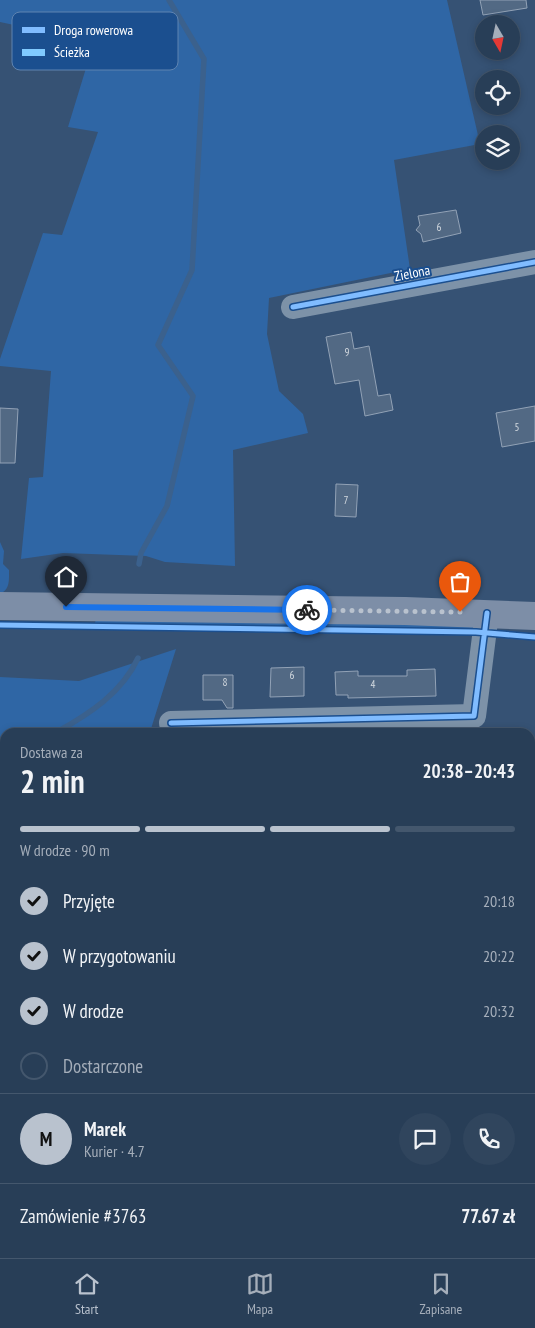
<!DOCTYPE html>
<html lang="pl">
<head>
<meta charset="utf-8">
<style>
	:root { --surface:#283e57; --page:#30455d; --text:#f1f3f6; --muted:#a5aeba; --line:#44576d; --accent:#b9c2ce }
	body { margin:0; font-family:"PT Sans Narrow",sans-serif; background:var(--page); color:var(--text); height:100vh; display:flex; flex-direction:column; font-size:19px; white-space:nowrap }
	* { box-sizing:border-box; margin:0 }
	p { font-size:16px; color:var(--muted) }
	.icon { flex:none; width:28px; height:28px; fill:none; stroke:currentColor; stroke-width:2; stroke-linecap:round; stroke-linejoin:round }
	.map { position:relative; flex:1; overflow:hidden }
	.drawer { position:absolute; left:0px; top:728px; width:535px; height:531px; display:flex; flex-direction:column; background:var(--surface); border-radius:15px 15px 0 0; box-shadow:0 2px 8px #0003,0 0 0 1px var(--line) }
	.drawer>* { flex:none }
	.needle { width:32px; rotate:171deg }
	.controls { position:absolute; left:475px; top:15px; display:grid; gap:10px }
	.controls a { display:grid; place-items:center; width:45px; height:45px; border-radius:50%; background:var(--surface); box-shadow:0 2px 8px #0003,0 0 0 1px var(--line); font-size:25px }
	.pin { position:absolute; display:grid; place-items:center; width:42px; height:42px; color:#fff; margin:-51px -21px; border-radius:50% 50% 50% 0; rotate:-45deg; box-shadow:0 0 5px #0007 }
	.pin .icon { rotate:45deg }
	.courier { position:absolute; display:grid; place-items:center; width:50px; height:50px; margin:-25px; border:4px solid #1a73e8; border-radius:50%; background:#fff; color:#222; box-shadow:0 1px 6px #0007 }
	.headline em { font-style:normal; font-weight:800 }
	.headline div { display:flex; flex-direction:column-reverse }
	.headline { display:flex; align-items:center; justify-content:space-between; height:85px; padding:0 20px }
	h1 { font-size:32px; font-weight:800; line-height:38px }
	.bar { display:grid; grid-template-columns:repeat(4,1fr); gap:8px 5px; align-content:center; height:60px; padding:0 20px }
	.bar i { height:6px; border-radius:4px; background:var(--line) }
	.bar .current { background:var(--accent) }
	.bar p { grid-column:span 4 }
	.line { display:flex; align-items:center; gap:12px; padding:0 20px; border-top:1px solid var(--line) }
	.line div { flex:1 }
	.round { display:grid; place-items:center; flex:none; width:52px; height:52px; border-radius:26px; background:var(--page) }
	ol { padding:0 20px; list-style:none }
	li { display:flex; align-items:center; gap:15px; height:55px }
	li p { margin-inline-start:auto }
	li .icon { padding:5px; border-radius:50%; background:var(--accent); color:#111; stroke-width:4 }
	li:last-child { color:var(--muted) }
	li i { width:28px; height:28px; border:2px solid var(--line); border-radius:50% }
	.dock { display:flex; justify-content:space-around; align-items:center; height:70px; border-top:1px solid var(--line); background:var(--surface); font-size:14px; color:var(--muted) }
	.dock a { display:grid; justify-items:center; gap:2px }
	.dock .current { color:var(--accent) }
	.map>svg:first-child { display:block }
</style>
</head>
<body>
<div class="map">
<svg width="535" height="1258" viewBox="0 0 535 1258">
	<rect width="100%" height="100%" fill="#365274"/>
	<path fill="#2f66a5" d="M0 0H447L480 144 394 160 410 269 269 298 267 334 279 391 303 414 308 433 233 450 235 566 165 562 146 556 63 553 21 559 29 478 43 477 51 371 0 366V359L43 233 62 235 98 132 68 127 94 42 0 22Z
		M0 542 4 551 3 564 9 570C9 581 10 589 0 594Z
		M96 618 470 623 474 629 95 623Z
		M176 649 150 732H5V1084L0 1069V677L79 681Z
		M75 1254H221L224 1258H78Z"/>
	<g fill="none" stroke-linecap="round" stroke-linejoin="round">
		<path stroke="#3b618d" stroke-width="5.5" d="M139 564 141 553 167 506 193 396 158 345 192 270 204 59 169 0
			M57 732C89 714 122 693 138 658
			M0 766 5 763
			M0 836 5 853
			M117 1254 118 1258"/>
	</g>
	<path fill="#526984" stroke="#92a2b6" d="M480 0H526L527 8 483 15Z
		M456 210 461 233 423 242 421 234 416 230 420 225 418 216Z
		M351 332 354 349 369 346 378 396 390 394 393 410 365 416 359 380 335 384 326 337Z
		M535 406V441L502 447 496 413Z
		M0 408 18 409 15 463H0Z
		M336 484 358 485 356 517 335 516Z
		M304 667V696L270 697 271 668Z
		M435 669 436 696 348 698V695H336L335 672 358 671V676H407V670Z
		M203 675H233V708H227L222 700H203Z"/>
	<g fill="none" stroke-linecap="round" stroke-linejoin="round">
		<path stroke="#7d92a8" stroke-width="24" d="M293 307 535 262
			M171 723 474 716 487 613
			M0 1104 5 1101"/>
		<path stroke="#7d8ea7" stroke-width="28" d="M0 606 405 611 535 616"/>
		<path stroke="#80caff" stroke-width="4" stroke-dasharray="8 4" stroke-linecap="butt" d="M0 1104 5 1101"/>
		<g stroke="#1b4f8f" stroke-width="8">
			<path id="cycleway" d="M293 307 535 262
				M0 625 476 632 535 637
				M171 723 474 716 487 613"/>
		</g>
		<use href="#cycleway" stroke="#80bcff" stroke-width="5"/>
	</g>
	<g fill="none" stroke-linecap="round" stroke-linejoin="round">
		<path stroke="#b9c2ce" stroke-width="5" stroke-dasharray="0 9" d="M307 610 460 612"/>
		<path stroke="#1a73e8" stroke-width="6" d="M66 607 307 610"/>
	</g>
	<g text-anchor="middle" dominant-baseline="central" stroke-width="4" stroke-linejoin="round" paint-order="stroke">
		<g font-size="11" fill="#d4dae0">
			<text x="439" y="227">6</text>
			<text x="347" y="352">9</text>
			<text x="517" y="427">5</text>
			<text x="346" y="500">7</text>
			<text x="292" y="675">6</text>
			<text x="225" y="682">8</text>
			<text x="373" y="684">4</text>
		</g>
		<g font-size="14" fill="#fff" stroke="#1b4f8f">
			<text transform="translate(412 273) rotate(-11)">Zielona</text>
		</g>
	</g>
	<rect x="12" y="12" width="166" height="58" rx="8" fill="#1b4f8f" stroke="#5f84b1" stroke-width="1"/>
	<rect x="22" y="27" width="23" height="6" fill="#80bcff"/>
	<rect x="22" y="49" width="23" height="7" fill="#80caff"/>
	<g font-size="14" fill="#fff">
		<text x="54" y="35">Droga rowerowa</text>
		<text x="54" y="57">Ścieżka</text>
	</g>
</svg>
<div class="controls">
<a><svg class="needle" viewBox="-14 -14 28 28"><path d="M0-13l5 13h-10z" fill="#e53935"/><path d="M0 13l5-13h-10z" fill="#a5aeba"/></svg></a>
<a><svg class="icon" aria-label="locate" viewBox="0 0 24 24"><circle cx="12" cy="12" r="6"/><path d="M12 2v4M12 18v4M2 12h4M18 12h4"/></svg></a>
<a><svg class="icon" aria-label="layers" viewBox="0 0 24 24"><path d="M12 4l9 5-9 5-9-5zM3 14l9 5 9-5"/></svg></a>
</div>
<div class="pin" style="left:460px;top:612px;background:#ea580c"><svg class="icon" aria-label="bag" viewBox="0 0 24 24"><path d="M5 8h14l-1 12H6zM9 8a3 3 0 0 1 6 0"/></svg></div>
<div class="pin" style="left:66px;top:607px;background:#1f2937"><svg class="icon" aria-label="home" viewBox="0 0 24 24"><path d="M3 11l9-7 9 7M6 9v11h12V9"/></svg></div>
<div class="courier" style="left:307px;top:610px"><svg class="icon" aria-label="bike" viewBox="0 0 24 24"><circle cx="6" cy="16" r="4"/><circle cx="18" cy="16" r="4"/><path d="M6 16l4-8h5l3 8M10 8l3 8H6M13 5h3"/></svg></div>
<section class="drawer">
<div class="headline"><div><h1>2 min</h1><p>Dostawa za</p></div><em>20:38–20:43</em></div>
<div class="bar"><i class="current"></i><i class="current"></i><i class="current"></i><i></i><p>W drodze · 90 m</p></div>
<ol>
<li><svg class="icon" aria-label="check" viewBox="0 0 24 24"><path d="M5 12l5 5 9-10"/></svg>Przyjęte<p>20:18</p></li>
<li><svg class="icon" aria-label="check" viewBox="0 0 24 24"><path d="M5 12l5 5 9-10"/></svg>W przygotowaniu<p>20:22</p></li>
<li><svg class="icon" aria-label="check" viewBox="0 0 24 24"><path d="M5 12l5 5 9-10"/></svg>W drodze<p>20:32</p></li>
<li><i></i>Dostarczone</li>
</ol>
<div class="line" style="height:90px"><b class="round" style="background:var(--accent);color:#111">M</b><div><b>Marek</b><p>Kurier · 4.7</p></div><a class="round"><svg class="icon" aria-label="chat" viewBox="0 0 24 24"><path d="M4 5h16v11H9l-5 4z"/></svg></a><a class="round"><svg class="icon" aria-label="phone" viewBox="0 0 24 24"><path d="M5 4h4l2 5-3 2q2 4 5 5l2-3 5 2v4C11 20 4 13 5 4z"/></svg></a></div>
<div class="line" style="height:65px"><div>Zamówienie #3763</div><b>77.67 zł</b></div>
</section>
</div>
<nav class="dock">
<a class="current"><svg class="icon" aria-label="home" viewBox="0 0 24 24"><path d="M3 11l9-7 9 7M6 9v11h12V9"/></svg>Start</a>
<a><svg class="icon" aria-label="map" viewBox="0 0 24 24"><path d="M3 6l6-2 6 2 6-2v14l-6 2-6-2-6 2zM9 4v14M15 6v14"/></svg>Mapa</a>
<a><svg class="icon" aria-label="saved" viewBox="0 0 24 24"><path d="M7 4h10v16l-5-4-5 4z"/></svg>Zapisane</a>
</nav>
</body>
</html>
